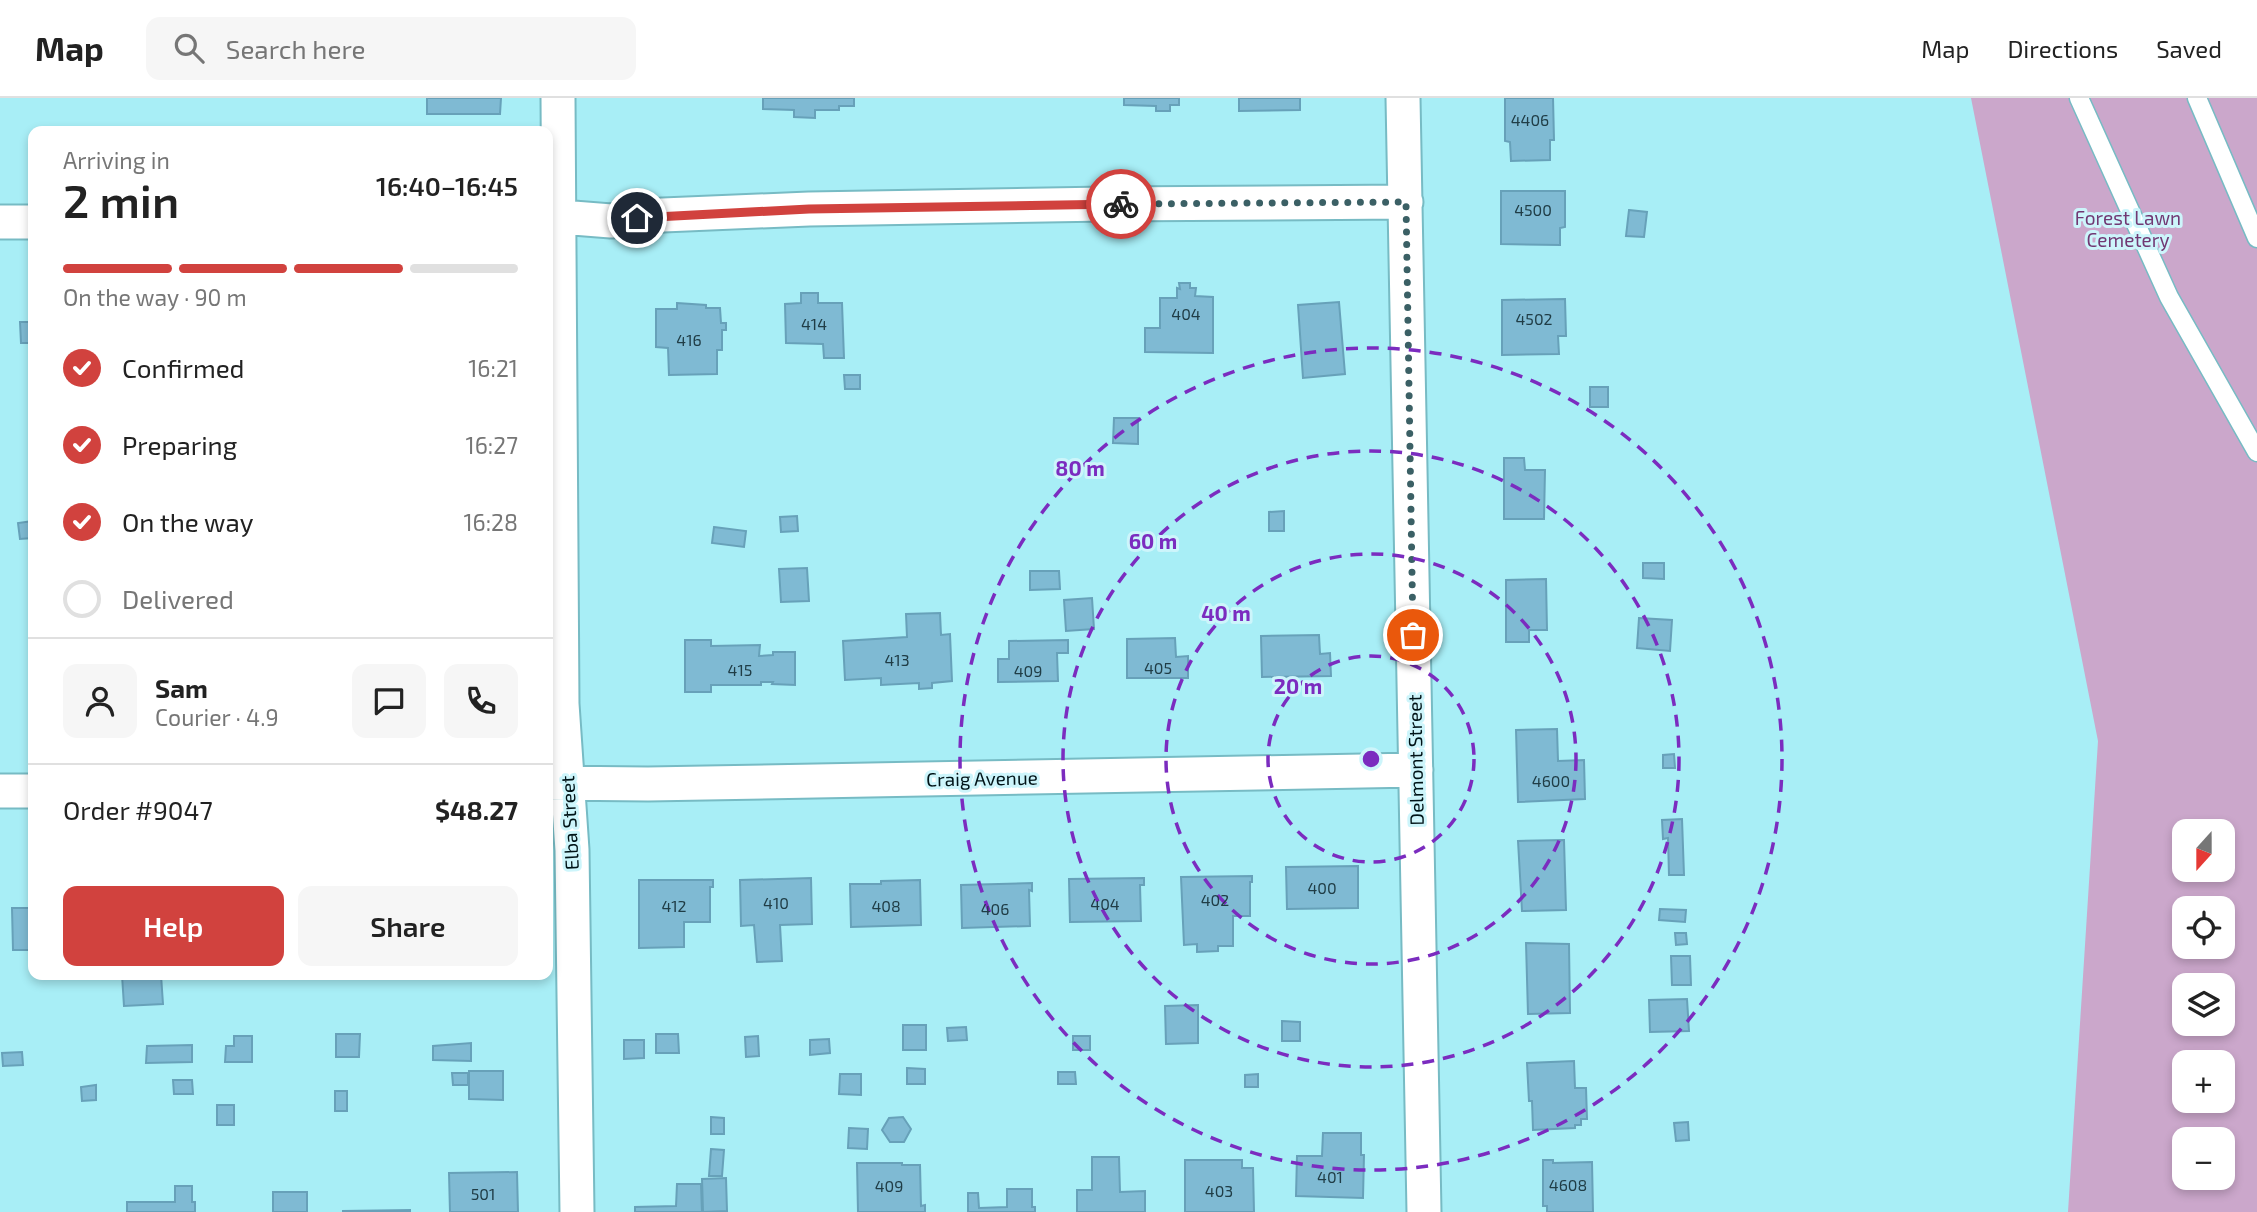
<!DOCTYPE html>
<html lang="en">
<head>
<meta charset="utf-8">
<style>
	:root { --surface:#fff; --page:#f6f6f6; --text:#222; --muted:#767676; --line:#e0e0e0; --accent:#d1423e }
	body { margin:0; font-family:"Exo 2",sans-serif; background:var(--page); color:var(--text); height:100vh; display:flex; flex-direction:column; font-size:26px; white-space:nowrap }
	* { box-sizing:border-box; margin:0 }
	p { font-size:23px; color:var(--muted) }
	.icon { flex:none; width:38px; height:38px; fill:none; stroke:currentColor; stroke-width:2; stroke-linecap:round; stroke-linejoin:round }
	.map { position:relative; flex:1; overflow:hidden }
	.panel { position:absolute; left:28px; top:28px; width:525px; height:854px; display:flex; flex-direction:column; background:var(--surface); border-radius:14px; box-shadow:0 4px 10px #0003 }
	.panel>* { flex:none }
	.needle { width:46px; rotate:201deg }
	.tools { position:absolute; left:2172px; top:721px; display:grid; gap:14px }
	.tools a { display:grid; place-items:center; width:63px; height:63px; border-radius:14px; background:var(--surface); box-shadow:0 4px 10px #0003; font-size:35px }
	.pin { position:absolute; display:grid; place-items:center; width:60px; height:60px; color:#fff; margin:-30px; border:4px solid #fff; border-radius:50%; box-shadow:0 2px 7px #0007 }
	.courier { position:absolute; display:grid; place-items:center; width:70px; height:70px; margin:-35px; border:5px solid #d1423e; border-radius:50%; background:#fff; color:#222; box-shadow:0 2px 9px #0007 }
	.head em { font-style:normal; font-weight:600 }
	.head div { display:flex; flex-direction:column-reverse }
	.head { display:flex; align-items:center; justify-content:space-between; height:119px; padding:0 35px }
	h1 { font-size:46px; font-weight:600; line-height:52px }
	.bar { display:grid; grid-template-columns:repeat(4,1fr); gap:10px 7px; align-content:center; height:84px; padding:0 35px }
	.bar i { height:9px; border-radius:5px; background:var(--line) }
	.bar .on { background:var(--accent) }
	.bar p { grid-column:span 4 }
	.line { display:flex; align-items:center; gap:18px; padding:0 35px; border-top:2px solid var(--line) }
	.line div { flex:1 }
	.round { display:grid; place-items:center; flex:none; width:74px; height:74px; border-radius:14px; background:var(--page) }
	ol { padding:0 35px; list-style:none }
	li { display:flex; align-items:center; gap:21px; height:77px }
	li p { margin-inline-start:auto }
	li .icon { padding:7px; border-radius:50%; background:var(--accent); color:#fff; stroke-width:4 }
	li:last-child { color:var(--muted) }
	li i { width:38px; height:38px; border:4px solid var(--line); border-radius:50% }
	.action { display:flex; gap:14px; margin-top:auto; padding:14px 35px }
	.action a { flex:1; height:80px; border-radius:14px; background:var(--accent); color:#fff; font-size:28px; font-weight:600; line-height:80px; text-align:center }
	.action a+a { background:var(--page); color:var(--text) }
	header { display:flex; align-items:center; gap:42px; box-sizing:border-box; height:98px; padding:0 35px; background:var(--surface); border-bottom:2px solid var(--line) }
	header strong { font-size:33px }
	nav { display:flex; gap:38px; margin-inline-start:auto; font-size:24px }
	.search { width:490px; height:63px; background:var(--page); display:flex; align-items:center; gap:18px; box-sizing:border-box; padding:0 24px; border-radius:14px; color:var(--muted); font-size:26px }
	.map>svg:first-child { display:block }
</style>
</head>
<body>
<header>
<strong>Map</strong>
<div class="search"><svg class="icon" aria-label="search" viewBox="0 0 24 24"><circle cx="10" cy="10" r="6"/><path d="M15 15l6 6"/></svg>Search here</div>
<nav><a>Map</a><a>Directions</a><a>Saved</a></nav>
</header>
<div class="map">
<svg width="2257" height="1114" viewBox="0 0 2257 1114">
	<rect width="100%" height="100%" fill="#a8eef6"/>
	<path fill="#cba7cb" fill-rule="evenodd" d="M1971 0H2257V1114H2068L2098 643ZM2184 733H2222V772H2184ZM2184 810H2222V849H2184ZM2184 887H2222V926H2184ZM2184 964H2222V1003H2184ZM2184 1041H2222V1080H2184Z"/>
	<path fill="#7fbad3" stroke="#67a1b9" stroke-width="2" d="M427 0H501L500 16H427Z
		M763 0H854V8H839V12H815V20L794 19V12L763 11Z
		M1124 0H1179V7H1170V13H1156V8L1124 7Z
		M1239 0H1300V12L1239 13Z
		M1505 0H1553L1554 42H1550V62L1511 63 1510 44 1505 43Z
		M1501 93H1565V129L1560 130V147L1501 146Z
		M1629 112 1647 114 1644 139 1626 138Z
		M1179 185H1190V190H1196L1195 198 1213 199V255L1145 254V230H1160V200H1177V190L1180 191Z
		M801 195H818V205H842L844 260H824L823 246 786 245 785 206 801 205Z
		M1565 201 1566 238H1558L1559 256 1502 257V202Z
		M1339 204 1345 276 1303 280 1298 207Z
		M677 205 706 207V210H720L721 225H726V232H722V252H717V276L669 277 668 250 656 249V211H677Z
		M20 224H33V245H21Z
		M844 277H860V291H845Z
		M1590 289H1608V309H1590Z
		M1114 320H1138V346L1113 345Z
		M1504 360H1524L1525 372H1545L1544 421H1504Z
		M1284 413V433H1269V414Z
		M797 418 798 433 781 434 780 419Z
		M33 423V440L20 441 18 425Z
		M714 429 746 433 744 449 712 445Z
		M1643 465H1664V481L1643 480Z
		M807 470 809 503 781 504 779 471Z
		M1030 473H1059L1060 491 1030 492Z
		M1546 481 1547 532H1529V544H1506V482Z
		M1092 500 1094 531 1066 533 1064 502Z
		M940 515 941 537 950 536 952 583 932 585V590L919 591V585L881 587V580L845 582 843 543 907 539 906 516Z
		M1639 520 1672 522 1670 553 1637 550Z
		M1319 537 1320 556 1330 555 1331 578 1262 579 1261 538Z
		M1175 540 1176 559 1188 558V580H1127V541Z
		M685 542H711V548L760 547 759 558 773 557V554H795V587L772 586 773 584H761V587H711V594H685Z
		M1068 542V555H1057L1058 583 998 584V561H1009V543Z
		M1557 631 1558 663 1584 662 1585 701 1518 704 1516 632Z
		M1674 656 1675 670H1663V657Z
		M1682 721 1684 777H1669L1668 740 1663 741 1662 722Z
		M1564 742 1566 812 1522 813 1518 743Z
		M1358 768V810L1287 811 1286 769Z
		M1252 778V784H1250V818H1233V848H1218V853L1197 854V846L1184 847 1181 779Z
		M811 780 812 826 780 827 782 863 757 864 754 827 741 828 740 782Z
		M1144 780V787H1140L1141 823 1070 824 1069 781Z
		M639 782H713V789H710V824H684V849L639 850Z
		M920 782 921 827 851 829 850 786H881V783Z
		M1032 785V793L1029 792 1030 828 962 830 961 787Z
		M12 810H33V852H13Z
		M1660 811 1686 812 1685 824 1659 822Z
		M1675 835H1686L1687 846 1676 847Z
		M1526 845 1569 846 1570 915 1528 916Z
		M1671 858H1690L1691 887H1672Z
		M122 877H161L163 906 124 908Z
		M1687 901 1689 933 1650 934 1649 902Z
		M1198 907V945L1166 946 1165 908Z
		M1282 923 1300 924V943H1282Z
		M903 927H926V952H903Z
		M966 929 967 942 948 943 947 930Z
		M336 936H360L359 959H336Z
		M656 936H678L679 955H656Z
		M234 938H252V964H225L226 948H234Z
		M758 938 759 958 746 959 745 939Z
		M1073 938H1090V952H1073Z
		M829 941 830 955 810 957V942Z
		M624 942H644V960L624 961Z
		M471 945V963L433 962V948Z
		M192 947V964L146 965 147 948Z
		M22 954 23 967 3 968 2 955Z
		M1574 963 1575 990H1586L1587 1021H1581V1027H1575V1030L1533 1032 1532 1003H1529L1527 965Z
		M907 970 925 971V986H907Z
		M469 973H503V1002L469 1001Z
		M1058 974H1075L1076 986H1058Z
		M452 975H468V987H453Z
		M840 976H861V997L839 996Z
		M1258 976V989H1245V977Z
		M173 982H192L193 996H174Z
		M96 987V1002L82 1003 81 989Z
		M335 993H347V1013H335Z
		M217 1007H234V1027H217Z
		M711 1019 724 1020V1036H711Z
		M903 1019 911 1031 904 1044H890L882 1032 889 1020Z
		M1688 1024 1689 1042 1676 1043 1674 1025Z
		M849 1030 868 1031 867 1051 848 1050Z
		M1323 1035H1361V1057H1364L1363 1100 1296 1098 1297 1058H1322Z
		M711 1051 724 1052 722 1078H709Z
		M1092 1059H1119L1120 1094 1145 1093V1114H1077V1092H1092Z
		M1185 1062H1242V1070H1253L1254 1114H1185Z
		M1543 1062H1553V1065L1592 1064 1593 1114H1547V1108H1543Z
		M857 1065H902V1067H920L921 1108 925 1107V1114H858Z
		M517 1074 518 1114H450L449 1075Z
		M726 1080 727 1113 703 1114 702 1081Z
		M677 1086H701L702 1114H635V1109L676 1108Z
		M175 1088H192V1104H195V1114H127V1104H175Z
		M1007 1091H1032V1109H1035V1114H968V1095H978L979 1110 1007 1109Z
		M273 1094H307V1114H273Z
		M410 1112V1114H343V1113Z"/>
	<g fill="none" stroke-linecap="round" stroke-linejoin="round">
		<g stroke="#77bbc4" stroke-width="21">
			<path id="service" d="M2079 0 2169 199 2257 354
				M2197 0 2257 140"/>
		</g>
		<g stroke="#77bbc4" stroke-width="37">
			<path id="minor" d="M558 0 562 606 572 752 577 1114
				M1403 0 1424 1114
				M548 118 611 123 663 117 809 111 1106 106 1406 104
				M0 124H33
				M548 685 648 686 1416 672
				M0 693H33"/>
		</g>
		<use href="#service" stroke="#fff" stroke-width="18"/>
		<use href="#minor" stroke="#fff" stroke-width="33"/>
	</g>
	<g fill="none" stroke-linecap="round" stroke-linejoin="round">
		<path stroke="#3b6065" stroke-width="7" stroke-dasharray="0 12.6" d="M1121 106 1406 104 1413 537"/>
		<path stroke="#d1423e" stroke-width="9" d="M637 120 809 111 1121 106"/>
	</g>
	<g fill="none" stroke="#7b2cbf" stroke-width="3.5" stroke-dasharray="12 9">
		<circle cx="1371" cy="661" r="103"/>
		<circle cx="1371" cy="661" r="205"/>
		<circle cx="1371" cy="661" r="308"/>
		<circle cx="1371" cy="661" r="411"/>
	</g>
	<g text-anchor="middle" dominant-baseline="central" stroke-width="6" stroke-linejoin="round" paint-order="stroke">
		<g font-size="16" fill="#203d46">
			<text x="1530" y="21">4406</text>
			<text x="1533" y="111">4500</text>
			<text x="1186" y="215">404</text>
			<text x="1534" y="220">4502</text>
			<text x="814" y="225">414</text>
			<text x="689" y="241">416</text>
			<text x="897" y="561">413</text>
			<text x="1158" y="569">405</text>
			<text x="740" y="571">415</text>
			<text x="1028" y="572">409</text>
			<text x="1551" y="682">4600</text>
			<text x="1322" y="789">400</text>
			<text x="1215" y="801">402</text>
			<text x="776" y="804">410</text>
			<text x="1105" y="805">404</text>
			<text x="674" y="807">412</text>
			<text x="886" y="807">408</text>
			<text x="995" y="810">406</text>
			<text x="1330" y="1078">401</text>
			<text x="1568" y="1086">4608</text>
			<text x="889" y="1087">409</text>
			<text x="1219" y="1092">403</text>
			<text x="483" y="1095">501</text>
		</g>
		<g font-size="19" fill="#713873" stroke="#cdf5fb">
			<text x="2128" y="119">Forest Lawn<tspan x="2128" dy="22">Cemetery</tspan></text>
		</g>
		<g font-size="19" fill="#001317" stroke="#cdf5fb">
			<text transform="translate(1415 662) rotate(-91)">Delmont Street</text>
			<text transform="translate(982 680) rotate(-1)">Craig Avenue</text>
			<text transform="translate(569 725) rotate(-93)">Elba Street</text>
		</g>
	</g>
	<circle cx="1371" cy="661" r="10" fill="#7b2cbf" stroke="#cdf5fb" stroke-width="3.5"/>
	<g font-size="21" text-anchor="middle" font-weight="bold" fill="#7b2cbf" stroke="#cdf5fb" stroke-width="6" stroke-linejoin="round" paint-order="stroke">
		<text x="1080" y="378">80 m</text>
		<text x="1153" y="451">60 m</text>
		<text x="1226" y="523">40 m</text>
		<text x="1298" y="596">20 m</text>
	</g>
</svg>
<div class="tools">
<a><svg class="needle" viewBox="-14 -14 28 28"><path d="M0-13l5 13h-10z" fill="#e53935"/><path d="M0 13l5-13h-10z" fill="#767676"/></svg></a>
<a><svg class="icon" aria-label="locate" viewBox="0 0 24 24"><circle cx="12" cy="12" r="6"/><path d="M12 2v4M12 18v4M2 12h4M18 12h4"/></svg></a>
<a><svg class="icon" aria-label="layers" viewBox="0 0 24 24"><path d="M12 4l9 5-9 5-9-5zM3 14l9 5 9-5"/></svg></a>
<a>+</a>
<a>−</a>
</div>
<div class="pin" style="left:1413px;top:537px;background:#ea580c"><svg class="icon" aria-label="bag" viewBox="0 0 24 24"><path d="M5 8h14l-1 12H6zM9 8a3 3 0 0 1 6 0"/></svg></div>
<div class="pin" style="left:637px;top:120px;background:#1f2937"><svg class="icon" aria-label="home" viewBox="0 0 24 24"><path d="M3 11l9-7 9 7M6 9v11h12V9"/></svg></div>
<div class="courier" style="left:1121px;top:106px"><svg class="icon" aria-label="bike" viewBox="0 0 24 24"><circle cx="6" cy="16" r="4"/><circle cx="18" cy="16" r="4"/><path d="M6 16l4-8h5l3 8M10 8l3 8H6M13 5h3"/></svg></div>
<section class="panel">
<div class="head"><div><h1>2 min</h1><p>Arriving in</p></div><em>16:40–16:45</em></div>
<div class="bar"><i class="on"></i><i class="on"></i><i class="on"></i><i></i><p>On the way · 90 m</p></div>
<ol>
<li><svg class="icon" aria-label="check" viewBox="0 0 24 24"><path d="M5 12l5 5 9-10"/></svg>Confirmed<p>16:21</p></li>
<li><svg class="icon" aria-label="check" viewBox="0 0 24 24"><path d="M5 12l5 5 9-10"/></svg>Preparing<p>16:27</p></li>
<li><svg class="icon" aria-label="check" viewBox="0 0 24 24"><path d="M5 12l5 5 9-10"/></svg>On the way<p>16:28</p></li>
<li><i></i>Delivered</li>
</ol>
<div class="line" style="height:126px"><a class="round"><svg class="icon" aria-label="person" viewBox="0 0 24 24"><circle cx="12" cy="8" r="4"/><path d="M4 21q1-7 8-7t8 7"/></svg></a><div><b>Sam</b><p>Courier · 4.9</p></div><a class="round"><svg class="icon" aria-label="chat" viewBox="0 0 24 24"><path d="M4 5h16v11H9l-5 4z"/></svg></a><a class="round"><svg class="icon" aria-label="phone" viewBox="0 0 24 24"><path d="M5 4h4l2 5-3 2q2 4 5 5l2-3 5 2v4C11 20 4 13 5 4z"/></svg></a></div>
<div class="line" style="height:91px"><div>Order #9047</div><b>$48.27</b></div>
<div class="action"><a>Help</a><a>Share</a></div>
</section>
</div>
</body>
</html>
